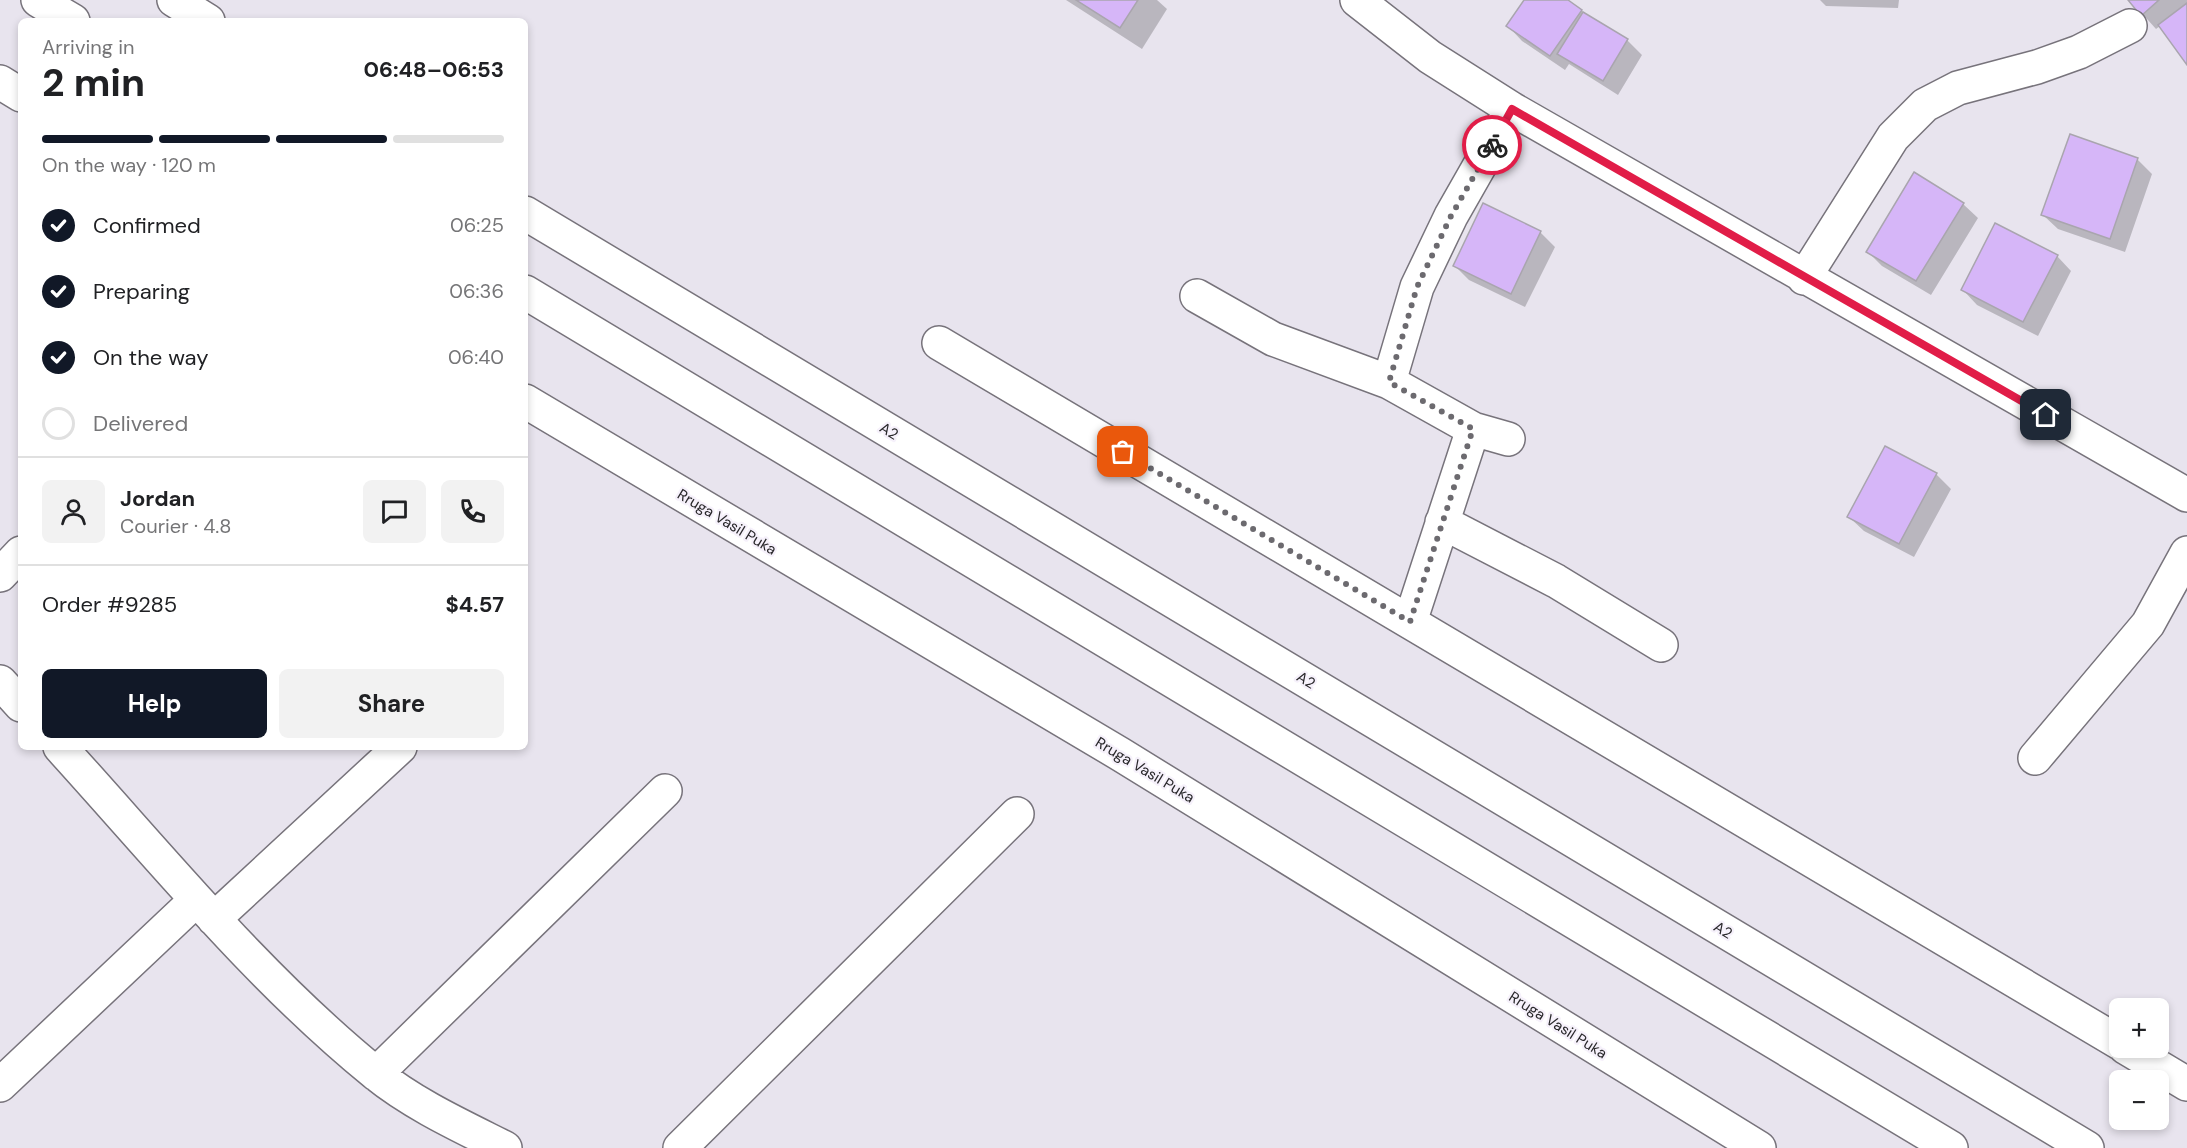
<!DOCTYPE html>
<html lang="en">
<head>
<meta charset="utf-8">
<style>
	:root { --surface:#fff; --page:#f2f2f2; --text:#202124; --muted:#757577; --line:#e0e0e0; --accent:#111827 }
	body { margin:0; font-family:"DM Sans",sans-serif; background:var(--page); color:var(--text); height:100vh; display:flex; flex-direction:column; font-size:22px; white-space:nowrap }
	* { box-sizing:border-box; margin:0 }
	p { font-size:20px; color:var(--muted) }
	.icon { flex:none; width:33px; height:33px; fill:none; stroke:currentColor; stroke-width:2; stroke-linecap:round; stroke-linejoin:round }
	.map { position:relative; flex:1; overflow:hidden }
	.panel { position:absolute; left:18px; top:18px; width:510px; height:732px; display:flex; flex-direction:column; background:var(--surface); border-radius:9px; box-shadow:0 3px 9px #0003 }
	.panel>* { flex:none }
	.tools { position:absolute; left:2109px; top:998px; display:grid; gap:12px }
	.tools a { display:grid; place-items:center; width:60px; height:60px; border-radius:9px; background:var(--surface); box-shadow:0 3px 9px #0003; font-size:30px }
	.pin { position:absolute; display:grid; place-items:center; width:51px; height:51px; color:#fff; margin:-26px; border-radius:12px; box-shadow:0 3px 9px #0006 }
	.courier { position:absolute; display:grid; place-items:center; width:60px; height:60px; margin:-30px; border:4px solid #e11d48; border-radius:50%; background:#fff; color:#222; box-shadow:0 2px 8px #0007 }
	.overview em { font-style:normal; font-weight:700 }
	.overview div { display:flex; flex-direction:column-reverse }
	.overview { display:flex; align-items:center; justify-content:space-between; height:102px; padding:0 24px }
	h1 { font-size:39px; font-weight:700; line-height:45px }
	.bar { display:grid; grid-template-columns:repeat(4,1fr); gap:9px 6px; align-content:center; height:72px; padding:0 24px }
	.bar i { height:8px; border-radius:4px; background:var(--line) }
	.bar .on { background:var(--accent) }
	.bar p { grid-column:span 4 }
	.line { display:flex; align-items:center; gap:15px; padding:0 24px; border-top:2px solid var(--line) }
	.line div { flex:1 }
	.round { display:grid; place-items:center; flex:none; width:63px; height:63px; border-radius:9px; background:var(--page) }
	ol { padding:0 24px; list-style:none }
	li { display:flex; align-items:center; gap:18px; height:66px }
	li p { margin-inline-start:auto }
	li .icon { padding:6px; border-radius:50%; background:var(--accent); color:#fff; stroke-width:4 }
	li:last-child { color:var(--muted) }
	li i { width:33px; height:33px; border:3px solid var(--line); border-radius:50% }
	.action { display:flex; gap:12px; margin-top:auto; padding:12px 24px }
	.action a { flex:1; height:69px; border-radius:9px; background:var(--accent); color:#fff; font-size:24px; font-weight:700; line-height:69px; text-align:center }
	.action a+a { background:var(--page); color:var(--text) }
	.map>svg:first-child { display:block }
</style>
</head>
<body>
<div class="map">
<svg width="2187" height="1148" viewBox="0 0 2187 1148">
	<rect width="100%" height="100%" fill="#e8e4ee"/>
	<path fill="#0003" d="M1066 0H1157L1167 9 1142 49Z
		M1526 0H1565L1627 40 1642 55 1618 95 1569 64 1565 70 1522 41 1508 26Z
		M1820 0H1899L1898 8 1826 6Z
		M2130 0H2187V62L2160 26 2156 29Z
		M2137 159 2152 174 2125 252 2058 229 2043 215Z
		M1963 204 1978 218 1931 295 1882 266 1867 251Z
		M1484 205 1540 232 1555 247 1525 307 1469 280 1455 266Z
		M2057 256 2071 271 2038 336 1977 305 1963 290Z
		M1936 474 1951 489 1914 557 1864 531 1849 517Z"/>
	<path fill="#d6b6f8" stroke="#a9a5ae" stroke-width="1.5" d="M1076 0H1138L1120 28Z
		M1524 0H1568L1582 10 1550 56 1506 26Z
		M2128 0H2159L2141 16Z
		M2187 3V65L2158 25Z
		M1583 12 1628 39 1603 81 1557 54Z
		M2070 134 2138 158 2110 239 2041 215Z
		M1914 172 1964 203 1916 281 1866 252Z
		M1483 203 1541 231 1511 294 1453 266Z
		M1995 223 2058 255 2023 322 1961 290Z
		M1885 446 1937 473 1899 544 1847 517Z"/>
	<g fill="none" stroke-linecap="round" stroke-linejoin="round">
		<g stroke="#77737b" stroke-width="36">
			<path id="minor" d="M1357 0 1430 57 1512 109 2187 495
				M0 82 21 95
				M1804 278 1893 137 1925 105 1958 88 2037 67 2079 52 2130 26
				M1197 296 1273 339 1389 382 1473 429 1508 439
				M939 343 2120 1043
				M1389 382 1417 287 1451 216 1512 109
				M525 401 1120 754 1759 1148
				M1442 522 1556 581 1661 645
				M0 575 21 553
				M1410 622 1473 429
				M0 682 21 705
				M60 747C162 859 257 977 375 1073 413 1104 461 1126 505 1148
				M2035 758 2148 624 2187 553
				M214 919 400 747
				M2125 1047 2187 1084
				M376 1074 665 791
				M0 1085 196 900
				M680 1148 1017 814"/>
		</g>
		<g stroke="#77737b" stroke-width="36">
			<path id="major" d="M38 0 73 21
				M174 0 208 21
				M525 213 2087 1148
				M525 292 1951 1148"/>
		</g>
		<use href="#minor" stroke="#fff" stroke-width="33"/>
		<use href="#major" stroke="#fff" stroke-width="33"/>
	</g>
	<g fill="none" stroke-linecap="round" stroke-linejoin="round">
		<path stroke="#6c6a6f" stroke-width="6" stroke-dasharray="0 10.8" d="M1123 452 1410 622 1473 429 1389 382 1417 287 1451 216 1492 145"/>
		<path stroke="#e11d48" stroke-width="8" d="M1492 145 1512 109 2046 415"/>
	</g>
	<g text-anchor="middle" dominant-baseline="central" stroke-width="4.5" stroke-linejoin="round" paint-order="stroke">
		<g font-size="15" fill="#29282b" stroke="#f6f1fb">
			<text transform="translate(889 431) rotate(31)">A2</text>
			<text transform="translate(727 522) rotate(31)">Rruga Vasil Puka</text>
			<text transform="translate(1306 680) rotate(31)">A2</text>
			<text transform="translate(1145 770) rotate(31)">Rruga Vasil Puka</text>
			<text transform="translate(1723 930) rotate(31)">A2</text>
			<text transform="translate(1558 1025) rotate(32)">Rruga Vasil Puka</text>
		</g>
	</g>
</svg>
<div class="tools">
<a>+</a>
<a>−</a>
</div>
<div class="pin" style="left:1123px;top:452px;background:#ea580c"><svg class="icon" aria-label="bag" viewBox="0 0 24 24"><path d="M5 8h14l-1 12H6zM9 8a3 3 0 0 1 6 0"/></svg></div>
<div class="pin" style="left:2046px;top:415px;background:#1f2937"><svg class="icon" aria-label="home" viewBox="0 0 24 24"><path d="M3 11l9-7 9 7M6 9v11h12V9"/></svg></div>
<div class="courier" style="left:1492px;top:145px"><svg class="icon" aria-label="bike" viewBox="0 0 24 24"><circle cx="6" cy="16" r="4"/><circle cx="18" cy="16" r="4"/><path d="M6 16l4-8h5l3 8M10 8l3 8H6M13 5h3"/></svg></div>
<section class="panel">
<div class="overview"><div><h1>2 min</h1><p>Arriving in</p></div><em>06:48–06:53</em></div>
<div class="bar"><i class="on"></i><i class="on"></i><i class="on"></i><i></i><p>On the way · 120 m</p></div>
<ol>
<li><svg class="icon" aria-label="check" viewBox="0 0 24 24"><path d="M5 12l5 5 9-10"/></svg>Confirmed<p>06:25</p></li>
<li><svg class="icon" aria-label="check" viewBox="0 0 24 24"><path d="M5 12l5 5 9-10"/></svg>Preparing<p>06:36</p></li>
<li><svg class="icon" aria-label="check" viewBox="0 0 24 24"><path d="M5 12l5 5 9-10"/></svg>On the way<p>06:40</p></li>
<li><i></i>Delivered</li>
</ol>
<div class="line" style="height:108px"><a class="round"><svg class="icon" aria-label="person" viewBox="0 0 24 24"><circle cx="12" cy="8" r="4"/><path d="M4 21q1-7 8-7t8 7"/></svg></a><div><b>Jordan</b><p>Courier · 4.8</p></div><a class="round"><svg class="icon" aria-label="chat" viewBox="0 0 24 24"><path d="M4 5h16v11H9l-5 4z"/></svg></a><a class="round"><svg class="icon" aria-label="phone" viewBox="0 0 24 24"><path d="M5 4h4l2 5-3 2q2 4 5 5l2-3 5 2v4C11 20 4 13 5 4z"/></svg></a></div>
<div class="line" style="height:78px"><div>Order #9285</div><b>$4.57</b></div>
<div class="action"><a>Help</a><a>Share</a></div>
</section>
</div>
</body>
</html>
